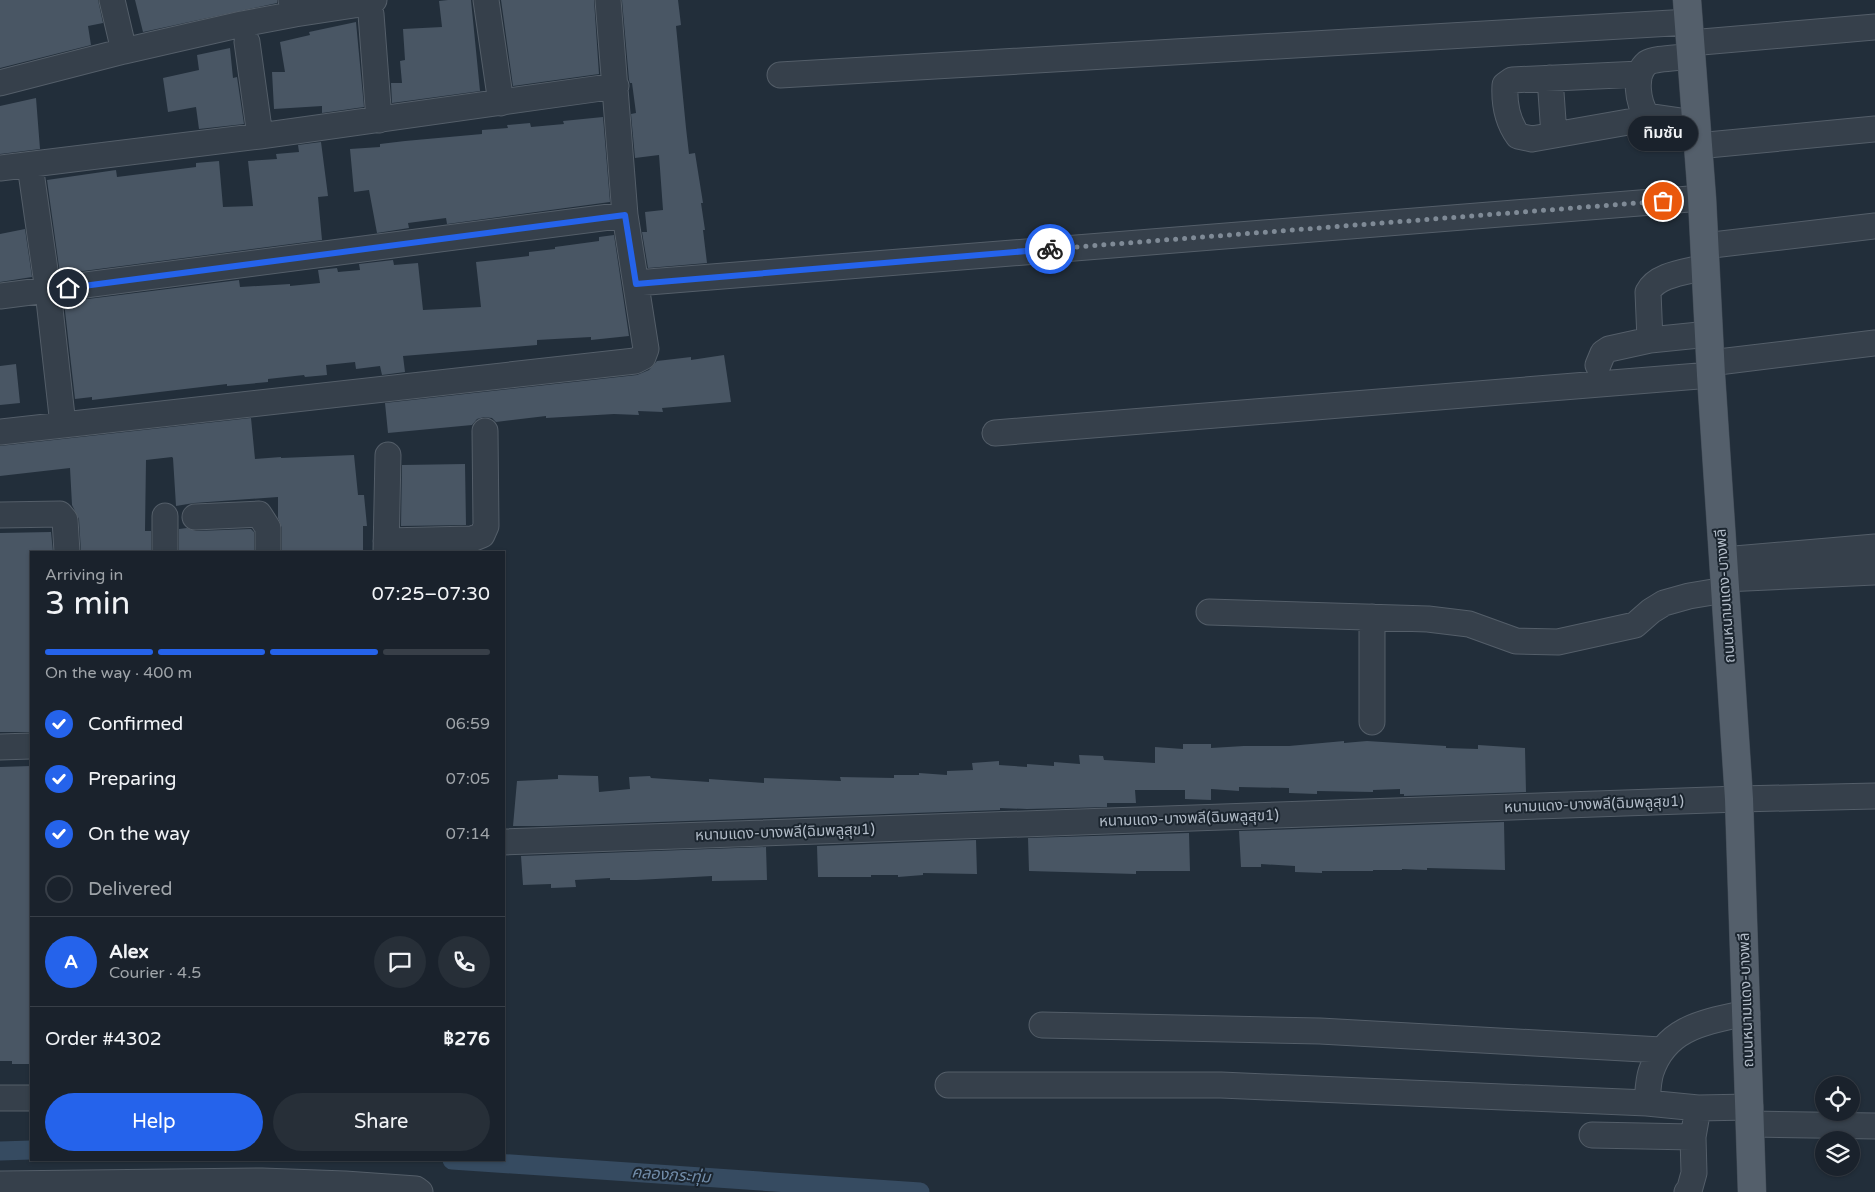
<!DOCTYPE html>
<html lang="en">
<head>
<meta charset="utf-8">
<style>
	:root { --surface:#1a222c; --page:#272f38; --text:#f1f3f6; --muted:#9fa4a9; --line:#383f48; --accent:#2563eb }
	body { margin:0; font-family:"Varela Round","Noto Sans Thai",sans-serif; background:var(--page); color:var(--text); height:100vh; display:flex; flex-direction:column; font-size:19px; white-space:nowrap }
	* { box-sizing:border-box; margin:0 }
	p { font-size:16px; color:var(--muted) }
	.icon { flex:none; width:28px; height:28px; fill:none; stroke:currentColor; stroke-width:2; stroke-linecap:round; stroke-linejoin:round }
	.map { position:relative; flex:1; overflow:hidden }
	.details { position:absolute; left:30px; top:551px; width:475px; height:610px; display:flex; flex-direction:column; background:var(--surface); border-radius:0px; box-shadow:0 1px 4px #0004,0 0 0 1px var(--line) }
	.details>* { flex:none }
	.buttons { position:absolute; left:1815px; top:1076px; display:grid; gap:10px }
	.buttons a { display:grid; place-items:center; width:45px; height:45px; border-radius:50%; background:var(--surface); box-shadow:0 1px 4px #0004,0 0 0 1px var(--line); font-size:25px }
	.pin { position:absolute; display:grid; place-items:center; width:42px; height:42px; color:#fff; margin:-21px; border:2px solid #fff; border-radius:50%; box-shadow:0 1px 5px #0007 }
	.courier { position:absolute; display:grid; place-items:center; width:50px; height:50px; margin:-25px; border:4px solid #2563eb; border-radius:50%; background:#fff; color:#222; box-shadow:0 1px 6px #0007 }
	.bubble { position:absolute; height:35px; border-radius:18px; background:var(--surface); box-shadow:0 1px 4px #0004,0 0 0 1px var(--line); font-size:16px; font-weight:600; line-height:35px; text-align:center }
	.head em { font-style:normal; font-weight:600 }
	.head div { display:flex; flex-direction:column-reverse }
	.head { display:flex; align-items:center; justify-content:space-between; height:85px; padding:0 15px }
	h1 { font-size:32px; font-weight:600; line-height:38px }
	.bar { display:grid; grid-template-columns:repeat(4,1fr); gap:8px 5px; align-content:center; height:60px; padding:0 15px }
	.bar i { height:6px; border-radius:4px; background:var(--line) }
	.bar .active { background:var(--accent) }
	.bar p { grid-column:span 4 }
	.line { display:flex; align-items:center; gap:12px; padding:0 15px; border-top:1px solid var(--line) }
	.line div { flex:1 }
	.round { display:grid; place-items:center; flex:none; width:52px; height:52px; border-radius:26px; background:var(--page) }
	ol { padding:0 15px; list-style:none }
	li { display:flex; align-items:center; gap:15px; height:55px }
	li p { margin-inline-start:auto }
	li .icon { padding:5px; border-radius:50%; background:var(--accent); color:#fff; stroke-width:4 }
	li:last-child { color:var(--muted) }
	li i { width:28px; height:28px; border:2px solid var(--line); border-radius:50% }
	.button { display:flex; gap:10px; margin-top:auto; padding:10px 15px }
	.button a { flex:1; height:58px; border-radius:30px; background:var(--accent); color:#fff; font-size:20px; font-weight:600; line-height:58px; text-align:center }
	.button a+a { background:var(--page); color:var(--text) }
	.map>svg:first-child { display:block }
</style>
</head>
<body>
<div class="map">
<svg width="1875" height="1192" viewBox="0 0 1875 1192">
	<rect width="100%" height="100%" fill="#222e3a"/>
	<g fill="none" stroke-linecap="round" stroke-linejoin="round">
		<path stroke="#364b61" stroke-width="19" d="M0 1151 31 1150
			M452 1160 920 1192"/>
	</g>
	<path fill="#495664" d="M0 0H98L103 23 88 26 91 45 0 68Z
		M135 0H277V3L143 32Z
		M448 0H471L480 91 392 103 391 83H402L400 61 405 60 403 29 442 27 439 1Z
		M501 0H594L599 74 513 86Z
		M622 0H678L681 25 676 26 686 128 689 154 695 153 703 203H701L705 230H703L707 263 648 268 642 232H647L645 212 663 210 659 155 635 158 631 114 636 113 632 83H630L629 80Z
		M356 22 364 107 322 113V106L274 109 272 72H285L280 42 310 35 309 32Z
		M230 48 233 78 237 77 244 124 199 129 196 107 168 112 163 78 199 70 197 55Z
		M36 98 40 149 0 154V106Z
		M603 117 610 202 447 224 446 218 408 223 409 228 377 233 369 190 354 192 350 149 380 147V144L405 141 482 134V130L508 128 507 125 530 123 531 127 564 124 563 121Z
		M321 142 328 196 318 197 322 240 60 274 47 180 116 170 117 177 196 167V163L219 161 223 207 253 206 248 161 277 159 276 154 299 152 298 145Z
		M25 229 32 277 0 282V234Z
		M614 235 629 336 591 340V337L537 340V345L403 356 405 372 382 375 380 366 356 369 355 362 326 365 327 375 305 377 304 375 268 379V382L227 386V384L92 400V397L75 399 64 302 239 280 240 287 290 284V286L320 283 318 270 337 268 338 272 360 270 359 264 393 260 394 265 418 263 423 310 481 307 476 262 529 256V252L555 249V247L599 241V237Z
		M724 355 731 402 662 408 663 412 638 411 639 415 614 414 546 418V416L496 422 492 418 484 417 477 419 472 425 388 433 385 403 637 375 649 370 657 361 691 357V360Z
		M16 364 20 403 0 405V366Z
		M251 418 255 459 281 457V458L354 455 358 495H364L367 526H363V552H282V528L278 518V497L194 503 176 506 173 458 172 457 146 460 145 531H151V552H81L79 519 72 505 70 468 0 476V446Z
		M465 464 466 525 401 526 402 465Z
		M187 528 196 531 251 529 254 532V552H179V529Z
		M51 532 53 552H31V732H0V533Z
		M1344 741V743L1367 741 1446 746V748L1478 749V745L1525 748 1526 792 1404 796V794H1400V789L1373 790V792L1317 791V794L1289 793V788L1239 787V791L1211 789V800L1185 799V790H1135L1136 803H1107V807L1027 809 1000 808V810L544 826H513L517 781 558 779V775L598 776 599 792 630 789 629 777 650 776 651 778 709 782V779L764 783V778L841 781 840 777 894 778V775H919V773L947 775V771L973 770 972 763 999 761V765L1027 767V764L1054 766V762L1080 764 1079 755 1103 756 1104 760 1155 763V747L1183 749V744H1211V748L1244 746H1289Z
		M31 766V1064H12V1061H0V767Z
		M1504 822 1505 870 1427 868V870L1402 869V870H1373V871H1322V873L1295 872V866L1261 864V867H1241L1239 831Z
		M1189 833 1190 871H1136V874L1029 871 1028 838Z
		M976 840 977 874 923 873V875L898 877V875H871V877H818L817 846Z
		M766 847 767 880 712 881V876L637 880H610V878L575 880 576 887 551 888V884L523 885 521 856Z"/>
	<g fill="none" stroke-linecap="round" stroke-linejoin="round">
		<g stroke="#545e69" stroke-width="27">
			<path id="minor" d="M112 0 124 51
				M486 0 501 103
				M295 14 354 5 374 0
				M371 14 379 120
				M247 42 260 136
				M1690 43 1875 27
				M1691 56C1681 58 1655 58 1647 63 1633 75 1638 103 1647 116L1695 123
				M1640 74 1512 80 1505 85C1504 103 1508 122 1518 136L1532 139 1651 118
				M780 75 1689 22
				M1550 78 1554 135
				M0 83 124 51 242 24 295 14 291 0
				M1697 146 1875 129
				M30 165 48 291 63 425
				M0 168 260 136 616 86
				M1704 246 1875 226
				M636 283 1702 198
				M0 296 625 215
				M1650 340 1648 292C1657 274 1687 272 1705 267
				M1710 363 1875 343
				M1598 365 1603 353 1609 349 1650 340 1709 334
				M0 432 635 361 643 357 646 349 625 215 608 0
				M995 433 1711 375
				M0 515 60 514 65 520 67 552
				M165 516V552
				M195 517 259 514 268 528V552
				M386 541 472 539 482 535 486 526 485 431
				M386 552 388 455
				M1723 560 1875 547
				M1724 579 1875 572
				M1209 612 1428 619 1469 624 1516 641 1558 642 1635 625 1651 611 1664 603 1689 596 1725 590
				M1372 617V722
				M0 747 31 746
				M504 842 1739 799 1875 796
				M1042 1025 1320 1031 1661 1050
				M948 1085H1221L1647 1103C1648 1093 1648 1081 1651 1072 1666 1027 1705 1022 1747 1013
				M0 1098H31
				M1647 1103 1698 1108
				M1751 1124 1875 1126
				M1592 1135 1693 1137
				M0 1184 262 1181 345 1184 416 1189 420 1192
				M1687 1192 1689 1191 1694 1173 1693 1137 1698 1108 1750 1107"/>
		</g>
		<g stroke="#3f4954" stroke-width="29">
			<path id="major" d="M1687 0 1702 198 1711 375 1739 799 1752 1192"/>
		</g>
		<use href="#minor" stroke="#36404b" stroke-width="25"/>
		<use href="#major" stroke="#545f6b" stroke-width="28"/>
	</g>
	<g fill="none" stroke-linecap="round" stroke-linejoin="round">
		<path stroke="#7f8a96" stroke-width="5" stroke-dasharray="0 9" d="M1050 249 1663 201"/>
		<path stroke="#2563eb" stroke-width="6" d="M68 288 625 215 636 284 1050 249"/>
	</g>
	<g text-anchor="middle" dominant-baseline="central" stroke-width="4" stroke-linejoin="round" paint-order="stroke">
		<g font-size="15" fill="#b1bbc7" stroke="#1b252f">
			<text transform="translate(1725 596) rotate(-94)">ถนนหนามแดง-บางพลี</text>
			<text transform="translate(1594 804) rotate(-2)">หนามแดง-บางพลี(ฉิมพลูสุข1)</text>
			<text transform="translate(1189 818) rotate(-2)">หนามแดง-บางพลี(ฉิมพลูสุข1)</text>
			<text transform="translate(785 832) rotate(-2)">หนามแดง-บางพลี(ฉิมพลูสุข1)</text>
			<text transform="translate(1746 1000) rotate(-92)">ถนนหนามแดง-บางพลี</text>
		</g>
		<g font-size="16" font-style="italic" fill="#728daa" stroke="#1b252f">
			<text transform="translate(671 1175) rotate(4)">คลองกระทุ่ม</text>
		</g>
	</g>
</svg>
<div class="buttons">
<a><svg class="icon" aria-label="locate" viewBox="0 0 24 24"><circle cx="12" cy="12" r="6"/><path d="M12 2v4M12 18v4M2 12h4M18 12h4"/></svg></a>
<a><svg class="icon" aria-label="layers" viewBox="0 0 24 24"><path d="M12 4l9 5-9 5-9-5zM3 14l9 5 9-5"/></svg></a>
</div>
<div class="pin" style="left:1663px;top:201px;background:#ea580c"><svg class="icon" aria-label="bag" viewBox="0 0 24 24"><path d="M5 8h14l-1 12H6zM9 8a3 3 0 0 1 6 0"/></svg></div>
<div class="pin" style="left:68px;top:288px;background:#1f2937"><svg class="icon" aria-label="home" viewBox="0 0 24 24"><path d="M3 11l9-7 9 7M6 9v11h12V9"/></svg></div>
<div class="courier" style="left:1050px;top:249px"><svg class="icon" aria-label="bike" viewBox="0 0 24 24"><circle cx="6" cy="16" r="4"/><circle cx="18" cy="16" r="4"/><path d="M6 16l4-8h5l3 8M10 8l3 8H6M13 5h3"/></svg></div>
<div class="bubble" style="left:1628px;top:116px;width:70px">ทิมซัน</div>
<section class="details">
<div class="head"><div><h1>3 min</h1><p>Arriving in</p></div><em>07:25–07:30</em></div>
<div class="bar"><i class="active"></i><i class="active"></i><i class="active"></i><i></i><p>On the way · 400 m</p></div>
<ol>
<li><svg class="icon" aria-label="check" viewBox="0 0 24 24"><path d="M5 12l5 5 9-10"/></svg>Confirmed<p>06:59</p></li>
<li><svg class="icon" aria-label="check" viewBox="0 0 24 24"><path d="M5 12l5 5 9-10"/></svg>Preparing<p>07:05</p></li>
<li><svg class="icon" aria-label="check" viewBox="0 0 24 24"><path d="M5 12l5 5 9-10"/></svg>On the way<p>07:14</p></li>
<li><i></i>Delivered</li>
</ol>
<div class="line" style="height:90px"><b class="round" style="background:var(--accent);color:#fff">A</b><div><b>Alex</b><p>Courier · 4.5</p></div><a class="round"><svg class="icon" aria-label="chat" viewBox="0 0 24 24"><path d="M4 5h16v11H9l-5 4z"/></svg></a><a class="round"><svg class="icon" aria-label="phone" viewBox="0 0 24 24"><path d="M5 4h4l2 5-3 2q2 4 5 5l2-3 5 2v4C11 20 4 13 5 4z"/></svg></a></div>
<div class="line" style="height:65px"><div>Order #4302</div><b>฿276</b></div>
<div class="button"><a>Help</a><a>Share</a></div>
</section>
</div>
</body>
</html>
